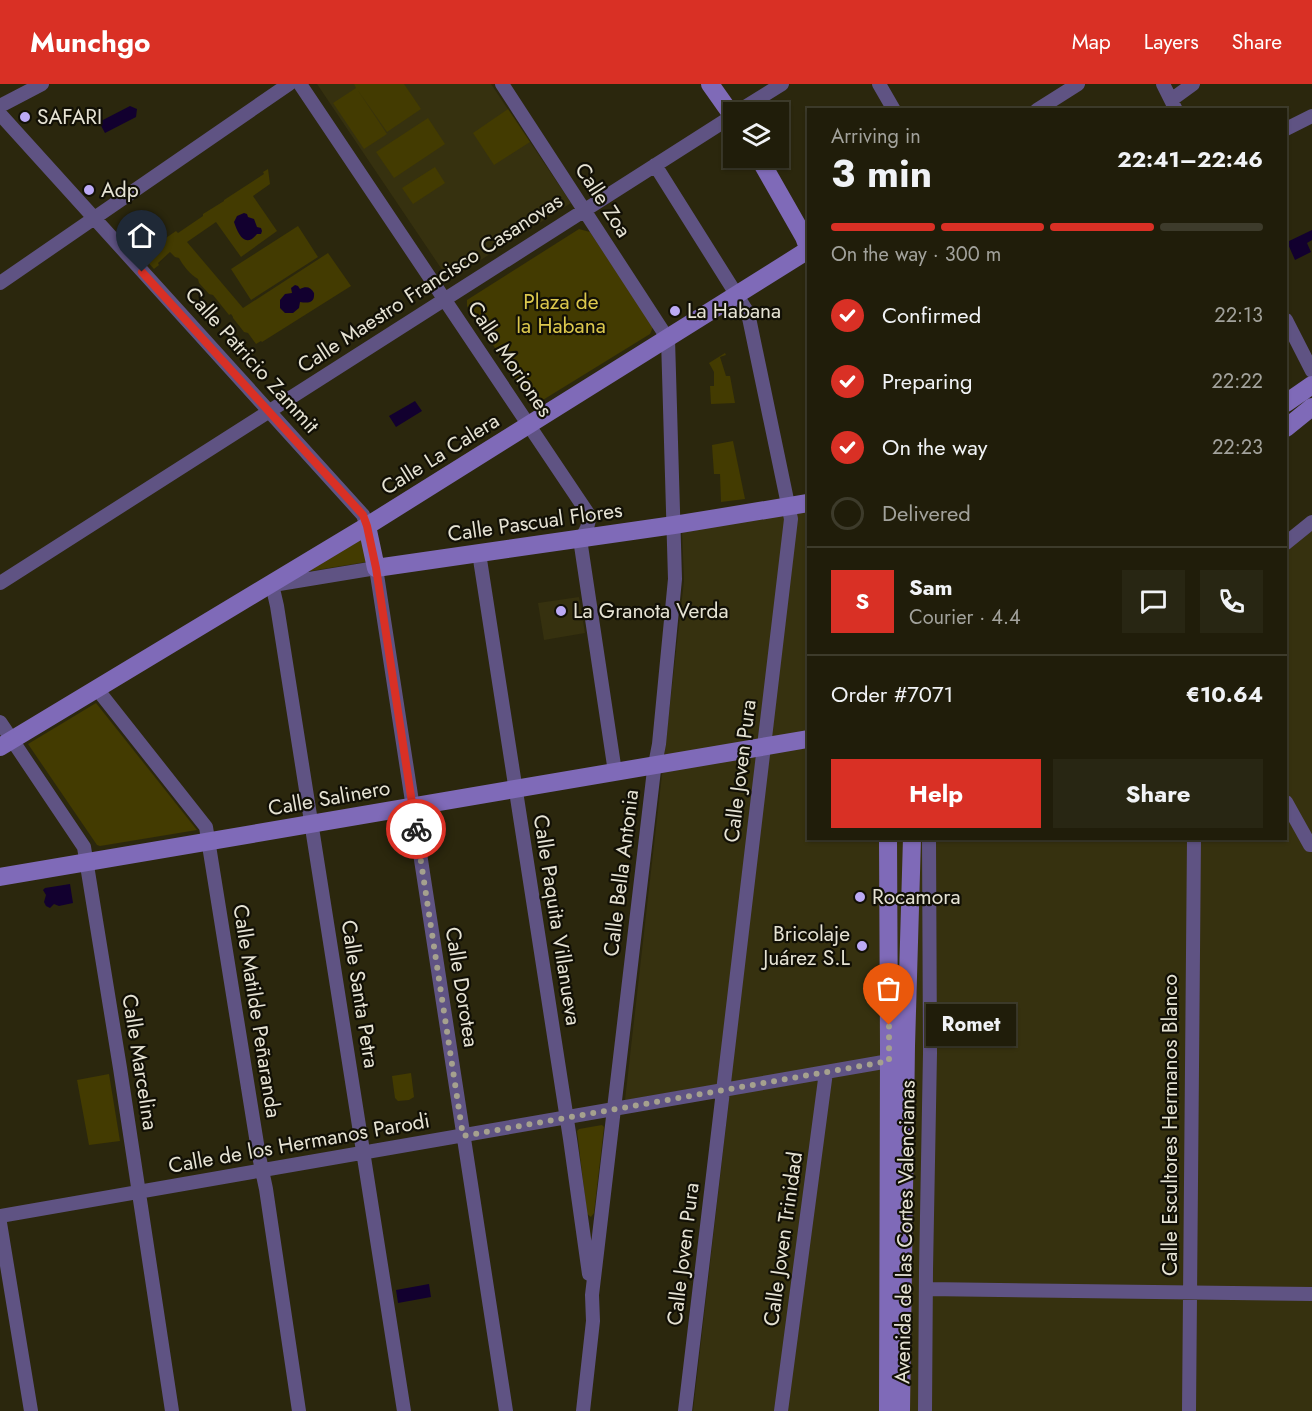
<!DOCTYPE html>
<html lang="en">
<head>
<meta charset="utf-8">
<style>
	:root { --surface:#201d0a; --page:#282613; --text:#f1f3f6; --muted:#a2a29c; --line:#3d3b2b; --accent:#d93025 }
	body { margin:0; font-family:Jost,sans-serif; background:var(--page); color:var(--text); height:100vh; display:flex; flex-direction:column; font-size:22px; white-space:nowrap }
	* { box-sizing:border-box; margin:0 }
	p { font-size:20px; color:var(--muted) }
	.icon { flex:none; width:33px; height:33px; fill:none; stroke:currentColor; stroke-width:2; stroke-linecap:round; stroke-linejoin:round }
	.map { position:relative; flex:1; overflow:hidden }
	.sheet { position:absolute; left:807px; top:24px; width:480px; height:732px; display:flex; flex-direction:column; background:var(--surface); border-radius:0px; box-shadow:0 2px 4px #0004,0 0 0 2px var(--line) }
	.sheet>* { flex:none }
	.fabs { position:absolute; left:723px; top:18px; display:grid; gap:12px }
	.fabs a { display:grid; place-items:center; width:66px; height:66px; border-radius:0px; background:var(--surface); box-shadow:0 2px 4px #0004,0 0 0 2px var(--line); font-size:30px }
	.pin { position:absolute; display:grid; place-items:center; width:51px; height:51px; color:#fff; margin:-62px -26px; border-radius:50% 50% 50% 0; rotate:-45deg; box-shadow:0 0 6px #0007 }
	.pin .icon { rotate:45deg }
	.courier { position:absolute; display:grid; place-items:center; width:60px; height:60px; margin:-30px; border:4px solid #d93025; border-radius:50%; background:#fff; color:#222; box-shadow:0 2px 8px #0007 }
	.bubble { position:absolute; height:42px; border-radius:0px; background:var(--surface); box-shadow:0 2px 4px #0004,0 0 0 2px var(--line); font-size:20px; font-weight:700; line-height:42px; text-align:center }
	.headline em { font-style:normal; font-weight:700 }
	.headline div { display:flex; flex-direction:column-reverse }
	.headline { display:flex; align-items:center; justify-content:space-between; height:102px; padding:0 24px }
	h1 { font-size:39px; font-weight:700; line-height:45px }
	.bar { display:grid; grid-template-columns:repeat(4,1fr); gap:9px 6px; align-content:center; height:72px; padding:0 24px }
	.bar i { height:8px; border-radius:4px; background:var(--line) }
	.bar .current { background:var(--accent) }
	.bar p { grid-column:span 4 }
	.line { display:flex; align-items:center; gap:15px; padding:0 24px; border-top:2px solid var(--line) }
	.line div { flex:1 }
	.round { display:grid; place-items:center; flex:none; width:63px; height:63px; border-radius:0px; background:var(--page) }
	ol { padding:0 24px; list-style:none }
	li { display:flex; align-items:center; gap:18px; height:66px }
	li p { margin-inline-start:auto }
	li .icon { padding:6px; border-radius:50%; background:var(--accent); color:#fff; stroke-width:4 }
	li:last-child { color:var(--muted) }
	li i { width:33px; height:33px; border:3px solid var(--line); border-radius:50% }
	.cta { display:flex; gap:12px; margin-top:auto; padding:12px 24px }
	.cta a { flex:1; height:69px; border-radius:0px; background:var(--accent); color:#fff; font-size:24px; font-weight:700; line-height:69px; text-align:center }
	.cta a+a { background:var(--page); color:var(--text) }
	header { display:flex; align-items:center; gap:36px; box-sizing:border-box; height:84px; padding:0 30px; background:var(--accent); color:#fff }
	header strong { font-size:28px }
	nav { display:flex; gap:33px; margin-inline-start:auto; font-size:21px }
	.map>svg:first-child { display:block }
</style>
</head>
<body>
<header>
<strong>Munchgo</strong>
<nav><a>Map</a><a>Layers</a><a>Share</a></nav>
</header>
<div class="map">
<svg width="1312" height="1327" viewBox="0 0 1312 1327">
	<rect width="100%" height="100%" fill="#2b270d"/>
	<path fill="#36310f" d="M317 0H491L571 119 449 196Z
		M808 426V754H1286V465L1312 444V1327H693L731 998 625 1016 684 497 682 447Z
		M579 513 585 549 544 556 538 519Z"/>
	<path fill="#433b01" d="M354 0H404L421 25 387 48 357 5 387 50 364 65 333 19 356 4Z
		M508 25 530 58 494 81 473 49Z
		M428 34 445 60 394 94 376 68Z
		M435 83 445 99 413 120 402 104Z
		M268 85 270 100 253 112 277 147 241 173 216 138 187 158 243 224 328 169 351 202 262 258 261 257 256 260 248 249 244 248 233 234V233L231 230 229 231 213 211 209 210 199 199 198 195C191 191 183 182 179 174L175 173 170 168 158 179 159 181 154 185 141 171 176 147 178 149 203 132V130L224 117V116L264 90 263 88Z
		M298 142 318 173 251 216 231 185Z
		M579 145 590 148 653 243 650 250 538 319 531 318 467 222V216Z
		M725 269 726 271 720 273 726 292H730L735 319 711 320 710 302H714V288L709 279Z
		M733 357 745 415 721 418 720 390H714L712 361Z
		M362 455 366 478 311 487 310 486Z
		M96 619 197 746 100 762 97 761 28 660Z
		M411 989 414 1013 409 1016 398 1017 395 1014 392 992Z
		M109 990 120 1057 89 1061 77 996Z
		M602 1041 604 1043 594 1129 591 1133 587 1130 577 1047 579 1045Z"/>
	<path fill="#12002f" d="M130 22 137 25 136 33 105 49 99 38Z
		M244 129 247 130 248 133 254 135 257 143 261 144 262 147 261 150H257C245 165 238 150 234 138L237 132Z
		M1312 146V156L1307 159 1311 168 1295 176 1287 158Z
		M295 201 298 202 300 205C306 202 311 203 314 209 315 220 307 219 300 218L299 224 293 229H285L280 224V216L285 210 292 209 291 204Z
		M415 317 422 327 396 343 389 332Z
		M70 800 73 819 59 822 54 820 50 824 46 822 44 818 46 811 43 806 45 804Z
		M429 1200 431 1213 398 1219 396 1206Z"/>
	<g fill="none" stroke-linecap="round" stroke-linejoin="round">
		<path stroke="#5f5383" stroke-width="14" d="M300 0 589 431C589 441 587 447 580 455L615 688
			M502 0 668 255 675 495 659 660 654 686 592 1211 593 1237 583 1327
			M879 0 894 26
			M1163 0 1176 26
			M1171 16 1193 0
			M0 22 42 0
			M1037 26 1078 0
			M737 28 782 0
			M0 30 363 431 367 442
			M1286 45 1312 32
			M655 81 748 229 791 435 685 1327
			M0 199 289 0
			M1286 236 1312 287
			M1286 459 1312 438
			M479 469 570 1055 589 1190
			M0 499 734 31
			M268 501 274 509 277 522 404 1327
			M273 501 376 484 506 1327
			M97 605 206 743 259 1072 266 1105 299 1327
			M0 638 84 763 120 984 172 1327
			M1286 718 1310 761H1312
			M0 1132 889 977
			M0 1139 31 1327
			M926 1205 1312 1210
			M781 1327 826 988
			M925 1327 926 1186 930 969 929 754
			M1189 1327 1194 754"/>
		<path stroke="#7f6ab8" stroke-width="18" d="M710 0 734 34
			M759 74 804 153 808 164
			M1286 319 1312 301
			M1286 344 1312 323
			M367 442 376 484 674 441 808 419
			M0 663 367 442 808 166
			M0 793 808 655
			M888 1327 889 964 888 754
			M901 1327 906 962 912 754"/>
	</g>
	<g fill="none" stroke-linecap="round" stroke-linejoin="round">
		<path stroke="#a5a18e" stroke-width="6" stroke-dasharray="0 10.8" d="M416 745 463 1052 889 977V941"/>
		<path stroke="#d93025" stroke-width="8" d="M142 188 363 431 367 442 376 484 416 745"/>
	</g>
	<g fill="#bcaaf6" stroke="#121006" stroke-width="2">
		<circle cx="25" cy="33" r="6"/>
		<circle cx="89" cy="106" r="6"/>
		<circle cx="675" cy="227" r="6"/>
		<circle cx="561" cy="527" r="6"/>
		<circle cx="860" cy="813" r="6"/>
		<circle cx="862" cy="862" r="6"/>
	</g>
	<g text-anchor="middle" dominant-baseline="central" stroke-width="4.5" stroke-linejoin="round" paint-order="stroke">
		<g font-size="21" fill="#e6e3d4" stroke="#121006" text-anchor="start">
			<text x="37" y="33">SAFARI</text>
			<text x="101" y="106">Adp</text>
			<text x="687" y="227">La Habana</text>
			<text x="573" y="527">La Granota Verda</text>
			<text x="872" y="813">Rocamora</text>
			<text x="850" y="850" text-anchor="end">Bricolaje<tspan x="850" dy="24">Juárez S.L</tspan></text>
		</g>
		<g font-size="21" fill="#e6e3d4" stroke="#121006">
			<text transform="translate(603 116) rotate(57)">Calle Zoa</text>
			<text transform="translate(430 199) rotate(-33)">Calle Maestro Francisco Casanovas</text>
			<text transform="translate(510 275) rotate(56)">Calle Moriones</text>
			<text transform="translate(252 276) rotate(48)">Calle Patricio Zammit</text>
			<text transform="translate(440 370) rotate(-32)">Calle La Calera</text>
			<text transform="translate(535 438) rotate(-8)">Calle Pascual Flores</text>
			<text transform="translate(740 687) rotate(-83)">Calle Joven Pura</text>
			<text transform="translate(329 714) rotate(-10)">Calle Salinero</text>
			<text transform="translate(621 789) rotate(-83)">Calle Bella Antonia</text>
			<text transform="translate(557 836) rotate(81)">Calle Paquita Villanueva</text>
			<text transform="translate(462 903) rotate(81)">Calle Dorotea</text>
			<text transform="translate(360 910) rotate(81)">Calle Santa Petra</text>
			<text transform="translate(257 927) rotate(81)">Calle Matilde Peñaranda</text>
			<text transform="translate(140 978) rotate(81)">Calle Marcelina</text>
			<text transform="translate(1170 1041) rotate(-90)">Calle Escultores Hermanos Blanco</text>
			<text transform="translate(299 1059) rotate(-10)">Calle de los Hermanos Parodi</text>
			<text transform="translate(905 1148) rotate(-89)">Avenida de las Cortes Valencianas</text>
			<text transform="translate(783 1155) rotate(-82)">Calle Joven Trinidad</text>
			<text transform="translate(683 1170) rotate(-83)">Calle Joven Pura</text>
		</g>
		<g font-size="21" fill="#dcc84d" stroke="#121006">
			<text x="561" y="218">Plaza de<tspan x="561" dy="24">la Habana</tspan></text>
		</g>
	</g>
</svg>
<div class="fabs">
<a><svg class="icon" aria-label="layers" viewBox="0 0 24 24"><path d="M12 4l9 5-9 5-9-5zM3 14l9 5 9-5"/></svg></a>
</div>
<div class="pin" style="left:889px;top:941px;background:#ea580c"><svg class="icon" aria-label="bag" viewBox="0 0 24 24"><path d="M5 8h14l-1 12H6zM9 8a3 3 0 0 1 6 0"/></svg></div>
<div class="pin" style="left:142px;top:188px;background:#1f2937"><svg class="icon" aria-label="home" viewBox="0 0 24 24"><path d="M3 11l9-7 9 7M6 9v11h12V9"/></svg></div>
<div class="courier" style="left:416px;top:745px"><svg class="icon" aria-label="bike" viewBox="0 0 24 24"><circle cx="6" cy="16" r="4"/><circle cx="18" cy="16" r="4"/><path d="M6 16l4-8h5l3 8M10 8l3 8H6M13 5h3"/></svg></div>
<div class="bubble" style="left:926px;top:920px;width:90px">Romet</div>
<section class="sheet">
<div class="headline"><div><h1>3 min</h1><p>Arriving in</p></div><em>22:41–22:46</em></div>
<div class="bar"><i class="current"></i><i class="current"></i><i class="current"></i><i></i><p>On the way · 300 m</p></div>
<ol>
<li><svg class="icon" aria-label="check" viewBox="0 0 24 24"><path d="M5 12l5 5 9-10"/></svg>Confirmed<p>22:13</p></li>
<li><svg class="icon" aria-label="check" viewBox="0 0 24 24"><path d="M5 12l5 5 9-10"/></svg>Preparing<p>22:22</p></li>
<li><svg class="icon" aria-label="check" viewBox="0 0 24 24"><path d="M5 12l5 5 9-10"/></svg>On the way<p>22:23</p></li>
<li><i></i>Delivered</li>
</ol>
<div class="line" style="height:108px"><b class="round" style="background:var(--accent);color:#fff">S</b><div><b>Sam</b><p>Courier · 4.4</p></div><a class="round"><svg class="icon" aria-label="chat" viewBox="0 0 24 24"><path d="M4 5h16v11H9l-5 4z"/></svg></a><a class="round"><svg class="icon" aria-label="phone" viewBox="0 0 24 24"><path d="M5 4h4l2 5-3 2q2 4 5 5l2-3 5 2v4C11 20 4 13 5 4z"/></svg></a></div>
<div class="line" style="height:78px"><div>Order #7071</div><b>€10.64</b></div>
<div class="cta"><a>Help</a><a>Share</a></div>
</section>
</div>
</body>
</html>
